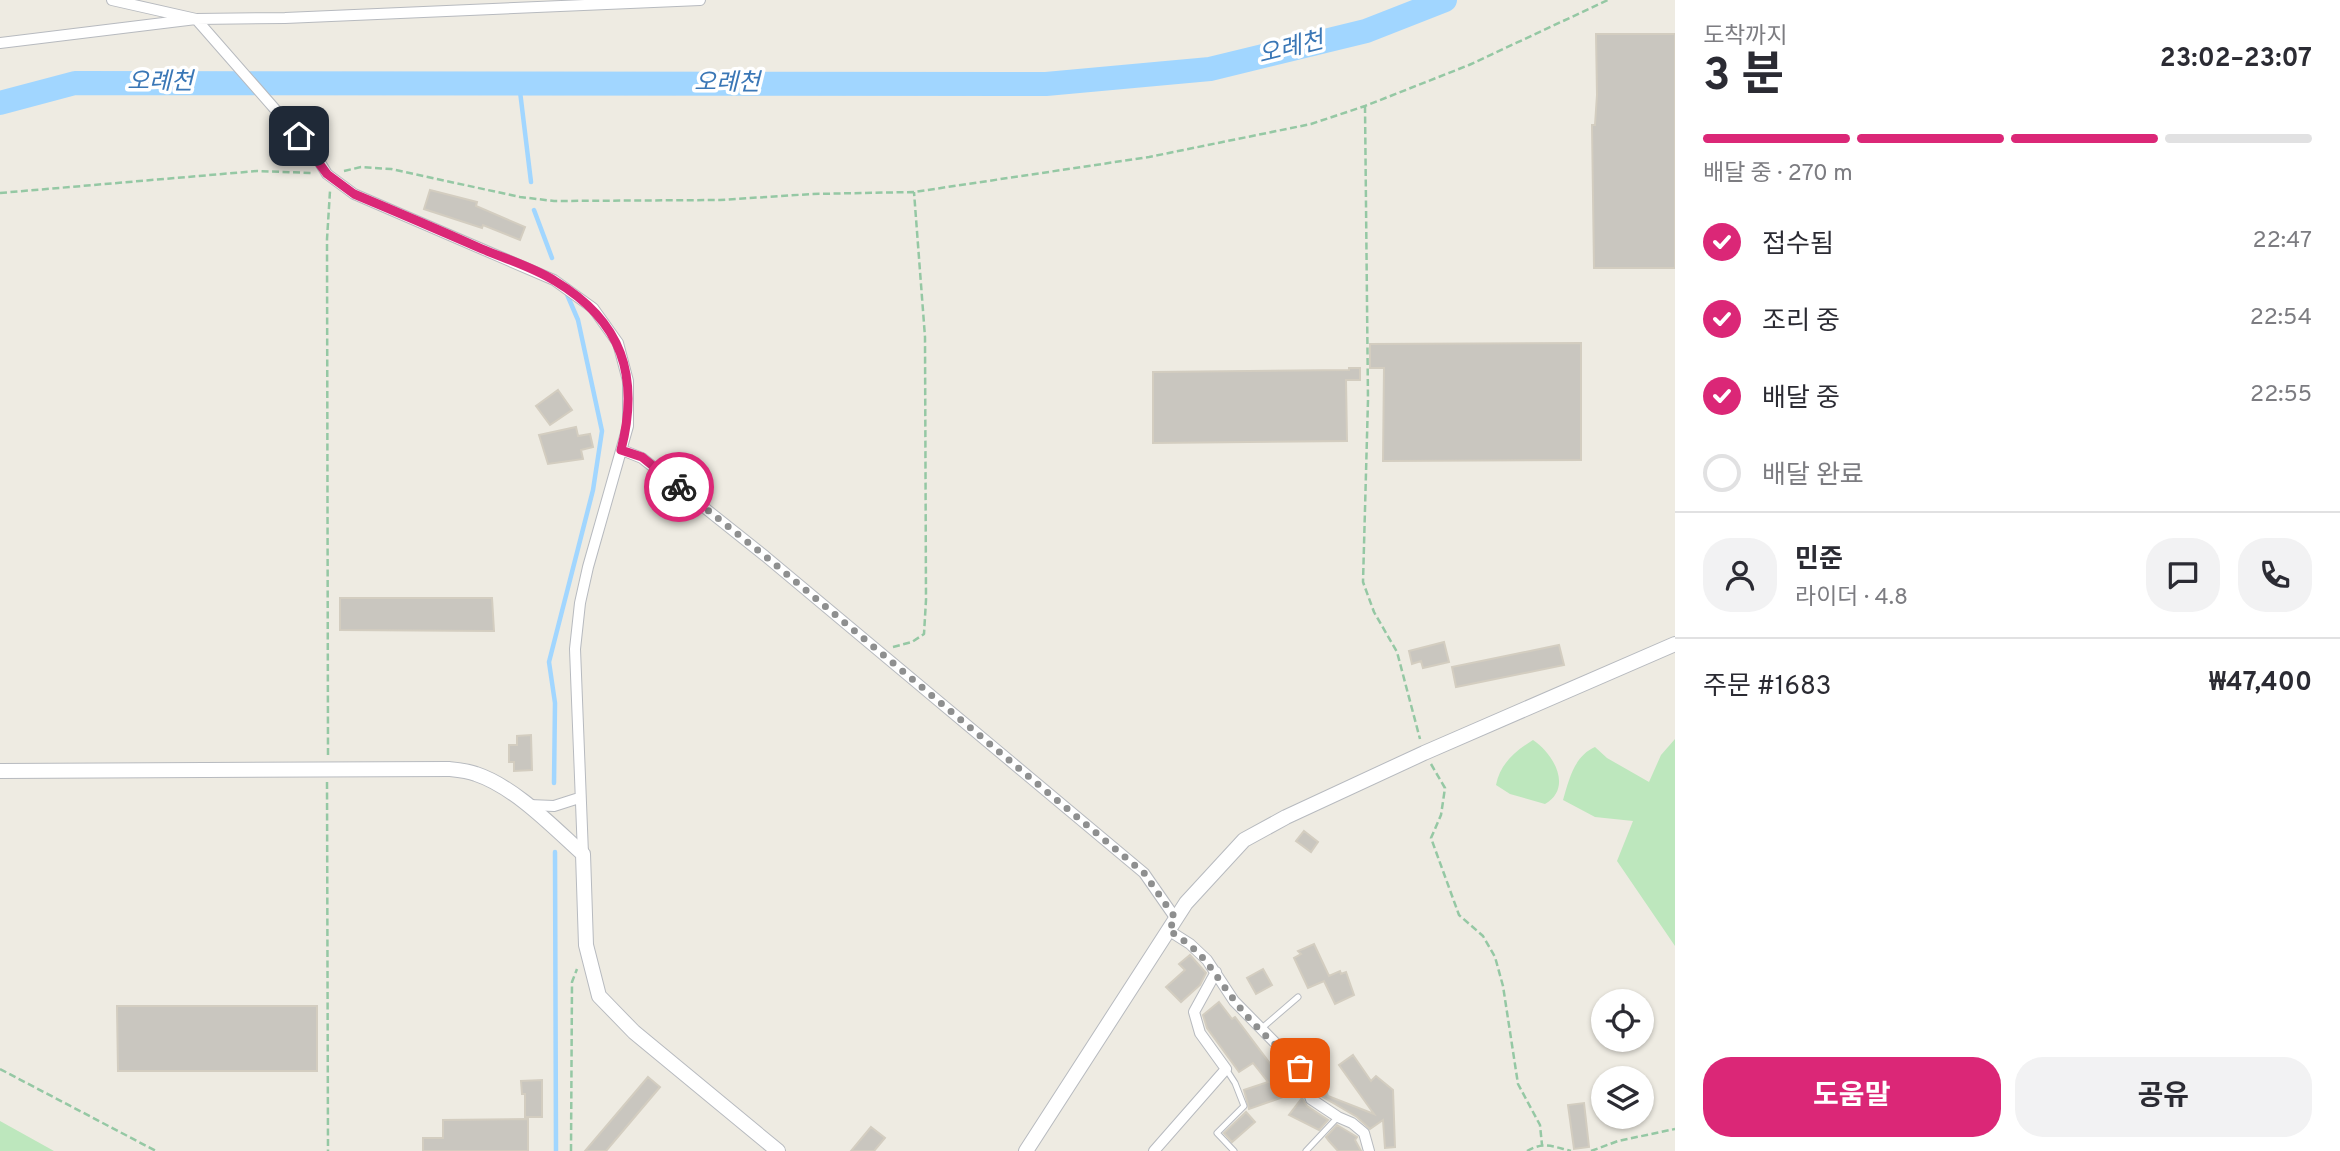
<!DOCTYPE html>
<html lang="ko">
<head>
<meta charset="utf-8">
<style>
	:root { --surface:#fff; --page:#f2f2f3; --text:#2b2b33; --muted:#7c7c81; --line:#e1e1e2; --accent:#db2777 }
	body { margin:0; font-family:Overpass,"Noto Sans KR",sans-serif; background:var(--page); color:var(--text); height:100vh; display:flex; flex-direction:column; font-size:26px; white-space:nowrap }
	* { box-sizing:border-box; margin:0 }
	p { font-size:23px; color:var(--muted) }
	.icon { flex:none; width:38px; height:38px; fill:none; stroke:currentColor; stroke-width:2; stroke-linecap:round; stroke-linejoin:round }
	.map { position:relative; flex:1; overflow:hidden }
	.drawer { display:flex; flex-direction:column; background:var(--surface); width:665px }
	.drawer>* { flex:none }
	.tools { position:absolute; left:1591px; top:989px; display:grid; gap:14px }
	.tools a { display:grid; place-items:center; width:63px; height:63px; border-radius:50%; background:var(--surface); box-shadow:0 2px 5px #0004; font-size:35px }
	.pin { position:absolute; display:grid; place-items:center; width:60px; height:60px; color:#fff; margin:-30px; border-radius:14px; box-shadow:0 4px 10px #0006 }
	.courier { position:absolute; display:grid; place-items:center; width:70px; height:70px; margin:-35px; border:5px solid #db2777; border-radius:50%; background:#fff; color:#222; box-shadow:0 2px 9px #0007 }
	.overview em { font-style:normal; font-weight:700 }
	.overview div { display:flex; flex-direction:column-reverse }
	.overview { display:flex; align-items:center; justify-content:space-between; height:119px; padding:0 28px }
	h1 { font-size:46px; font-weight:700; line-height:52px }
	.bar { display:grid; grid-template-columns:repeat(4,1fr); gap:10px 7px; align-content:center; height:84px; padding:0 28px }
	.bar i { height:9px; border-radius:5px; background:var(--line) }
	.bar .active { background:var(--accent) }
	.bar p { grid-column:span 4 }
	.line { display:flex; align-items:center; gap:18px; padding:0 28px; border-top:2px solid var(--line) }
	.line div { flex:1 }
	.round { display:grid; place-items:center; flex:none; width:74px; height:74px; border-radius:28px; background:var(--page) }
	ol { padding:0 28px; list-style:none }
	li { display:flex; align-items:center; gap:21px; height:77px }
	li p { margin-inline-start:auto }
	li .icon { padding:7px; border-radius:50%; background:var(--accent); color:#fff; stroke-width:4 }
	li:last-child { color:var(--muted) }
	li i { width:38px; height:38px; border:4px solid var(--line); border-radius:50% }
	.action { display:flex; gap:14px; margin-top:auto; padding:14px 28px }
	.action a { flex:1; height:80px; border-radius:28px; background:var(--accent); color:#fff; font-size:28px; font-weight:700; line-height:80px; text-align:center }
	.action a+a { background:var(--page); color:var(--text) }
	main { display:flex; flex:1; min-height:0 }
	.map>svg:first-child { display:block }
</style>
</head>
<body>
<main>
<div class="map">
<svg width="1675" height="1151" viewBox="0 0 1675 1151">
	<rect width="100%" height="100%" fill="#eeebe2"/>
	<path fill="#bde7bd" d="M1675 739V946L1617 861 1633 821 1595 817 1563 800C1569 780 1574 756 1595 747L1607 758 1649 782 1661 755Z
		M1533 740C1554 754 1573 788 1545 804L1510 794 1496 785C1500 764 1515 751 1533 740Z
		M0 1121 54 1151H0Z"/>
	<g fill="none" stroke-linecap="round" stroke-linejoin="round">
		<path stroke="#a1d6ff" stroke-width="4.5" d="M519 83 531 182
			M534 210 552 258
			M554 783 555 703 549 662 593 490 602 431 578 320 566 292
			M555 852 556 1151"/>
		<path stroke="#a1d6ff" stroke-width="24" d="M0 103 75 83 1046 84 1210 69 1366 31 1445 0"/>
	</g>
	<path fill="#c9c6bf" stroke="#d3cdc0" stroke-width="2" d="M1596 34H1675V268H1594L1592 125H1595L1597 95Z
		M430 190 477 202 476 206 525 227 520 240 483 225 482 228 424 209Z
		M1581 343V460L1383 461 1384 368H1370V344Z
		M1349 368H1360V380H1346L1347 441 1153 443V372L1349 370Z
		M558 390 572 410 550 425 536 406Z
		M576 427 578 436 590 434 593 447 581 450 583 459 548 464 539 435Z
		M340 598H492L494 631 340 630Z
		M1444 642 1449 662 1423 668 1421 661 1412 664 1409 651Z
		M1559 645 1564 665 1456 687 1452 667Z
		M531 735 532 770 514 771V762H509V745H517V736Z
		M1304 831 1318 842 1311 852 1296 841Z
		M1314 944 1329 976 1340 971 1341 974 1346 972 1354 995 1335 1004 1324 981 1308 988 1294 958 1301 954 1298 951Z
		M1190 955 1206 973 1200 985 1181 1002 1166 987 1185 970 1179 964Z
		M1263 969 1272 985 1256 994 1247 978Z
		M1219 1002 1232 1019 1235 1017 1281 1078 1291 1070 1293 1072 1292 1078 1295 1077 1300 1091 1249 1109 1244 1090 1268 1082 1253 1063 1239 1072 1207 1028 1203 1015Z
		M117 1006H317V1071H118Z
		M1353 1055 1371 1081 1376 1076 1393 1090 1395 1147 1385 1148 1383 1120 1370 1129 1357 1117 1318 1094 1310 1071 1318 1068 1328 1096 1374 1114 1339 1065Z
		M648 1077 660 1087 606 1151H585Z
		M542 1080V1117H525V1094H522L521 1081Z
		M1302 1098 1307 1106 1328 1120 1319 1130 1289 1115Z
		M1584 1103 1589 1147 1574 1149 1568 1105Z
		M1246 1112 1255 1122 1232 1142 1224 1133Z
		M528 1119V1151H423V1138H443V1120Z
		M1337 1125 1357 1137 1355 1140 1361 1151H1338L1329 1141 1326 1137Z
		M871 1127 885 1138 874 1151H851Z"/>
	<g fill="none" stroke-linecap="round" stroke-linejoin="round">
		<g stroke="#b7babf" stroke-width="7">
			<path id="service" d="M1262 1028 1298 997
				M1226 1069 1235 1083 1244 1106 1217 1133 1234 1151
				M1306 1151 1337 1118"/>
		</g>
		<g stroke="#b7babf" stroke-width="12">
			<path id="minor" d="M112 0 196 19 316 156 327 174 354 194 554 280 593 308 618 343 628 381V426L588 567 580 603 575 649 583 854
				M0 43 196 19 285 18 700 0
				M622 450 642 458 765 556 1144 873 1176 919
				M529 805 554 806 579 798
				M1168 930 1190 944 1207 960 1234 1001 1300 1068 1311 1099 1338 1117 1352 1123 1364 1133 1369 1151
				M1154 1151 1226 1069 1200 1033 1194 1012 1216 972"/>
		</g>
		<g stroke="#b7babf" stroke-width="16">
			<path id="tertiary" d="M0 771 449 769C458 770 468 771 476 774 515 787 553 827 583 854L586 945 599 996 634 1032 778 1151
				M1026 1151 1186 903 1244 840 1286 817 1424 753 1675 644"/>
		</g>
		<path stroke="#95c8a4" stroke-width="2.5" stroke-dasharray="7 3.5" stroke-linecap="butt" d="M1365 106 1368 400 1363 582 1374 612 1397 652 1420 739
			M344 171 361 167 391 169 520 197 554 201 720 200 812 194 914 192 1149 157 1311 124 1365 106 1469 65 1608 0
			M0 193 257 171 313 173
			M893 647 912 642 924 634 926 600 925 337 914 192
			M328 755 327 239 330 191
			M1431 764 1445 788 1441 815 1431 838 1459 915 1483 936 1495 957 1503 986 1518 1084 1540 1125 1542 1145
			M327 782 328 1151
			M0 1069 156 1151
			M571 1151 572 982 577 969
			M1527 1151C1544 1141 1554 1147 1571 1151
			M1591 1151 1618 1141 1675 1129"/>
		<use href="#service" stroke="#fff" stroke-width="5"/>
		<use href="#minor" stroke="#fff" stroke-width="10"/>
		<use href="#tertiary" stroke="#fff" stroke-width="14"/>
	</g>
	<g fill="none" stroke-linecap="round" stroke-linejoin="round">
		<path stroke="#8e8f8f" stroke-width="7" stroke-dasharray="0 12.6" d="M679 487 765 556 1144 873 1176 919 1168 930C1206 953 1210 969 1235 1001 1253 1026 1277 1046 1300 1068"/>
		<path stroke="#db2777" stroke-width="9" d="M299 136 327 174 354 194C397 212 439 230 482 249 506 259 533 267 555 281 622 321 640 376 621 450L642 457 679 487"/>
	</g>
	<g text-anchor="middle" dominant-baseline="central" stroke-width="7" stroke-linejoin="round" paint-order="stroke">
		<g font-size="24" font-style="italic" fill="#3a77b6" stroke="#fff">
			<text transform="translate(1291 49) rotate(-14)">오례천</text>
			<text x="160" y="83">오례천</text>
			<text x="727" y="84">오례천</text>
		</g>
	</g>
</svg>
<div class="tools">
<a><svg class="icon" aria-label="locate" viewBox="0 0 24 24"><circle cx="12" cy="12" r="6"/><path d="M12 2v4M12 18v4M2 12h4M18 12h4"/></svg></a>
<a><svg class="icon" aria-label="layers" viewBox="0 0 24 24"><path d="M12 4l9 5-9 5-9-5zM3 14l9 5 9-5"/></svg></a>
</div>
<div class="pin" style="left:1300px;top:1068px;background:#ea580c"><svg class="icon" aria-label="bag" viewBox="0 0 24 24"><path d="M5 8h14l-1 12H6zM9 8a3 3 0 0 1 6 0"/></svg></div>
<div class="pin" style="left:299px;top:136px;background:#1f2937"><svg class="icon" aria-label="home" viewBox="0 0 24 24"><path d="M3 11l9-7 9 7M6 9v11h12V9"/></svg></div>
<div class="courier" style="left:679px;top:487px"><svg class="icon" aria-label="bike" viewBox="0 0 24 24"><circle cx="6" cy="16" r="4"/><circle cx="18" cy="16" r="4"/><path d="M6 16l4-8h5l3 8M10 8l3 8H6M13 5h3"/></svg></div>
</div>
<section class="drawer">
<div class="overview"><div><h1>3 분</h1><p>도착까지</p></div><em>23:02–23:07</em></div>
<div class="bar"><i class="active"></i><i class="active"></i><i class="active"></i><i></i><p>배달 중 · 270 m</p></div>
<ol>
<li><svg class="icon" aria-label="check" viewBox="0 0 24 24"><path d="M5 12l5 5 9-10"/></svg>접수됨<p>22:47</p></li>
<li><svg class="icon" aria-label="check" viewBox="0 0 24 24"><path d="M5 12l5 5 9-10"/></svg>조리 중<p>22:54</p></li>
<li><svg class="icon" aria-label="check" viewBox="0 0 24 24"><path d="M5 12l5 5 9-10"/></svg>배달 중<p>22:55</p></li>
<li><i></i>배달 완료</li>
</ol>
<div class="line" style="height:126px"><a class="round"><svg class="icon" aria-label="person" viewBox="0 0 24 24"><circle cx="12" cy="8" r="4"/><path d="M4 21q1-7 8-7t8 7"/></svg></a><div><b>민준</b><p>라이더 · 4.8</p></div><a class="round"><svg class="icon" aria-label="chat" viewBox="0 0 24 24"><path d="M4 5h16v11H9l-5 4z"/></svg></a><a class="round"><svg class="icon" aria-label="phone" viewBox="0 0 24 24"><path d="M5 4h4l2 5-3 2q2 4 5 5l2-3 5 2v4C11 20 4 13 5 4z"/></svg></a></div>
<div class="line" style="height:91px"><div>주문 #1683</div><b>₩47,400</b></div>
<div class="action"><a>도움말</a><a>공유</a></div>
</section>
</main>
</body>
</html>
